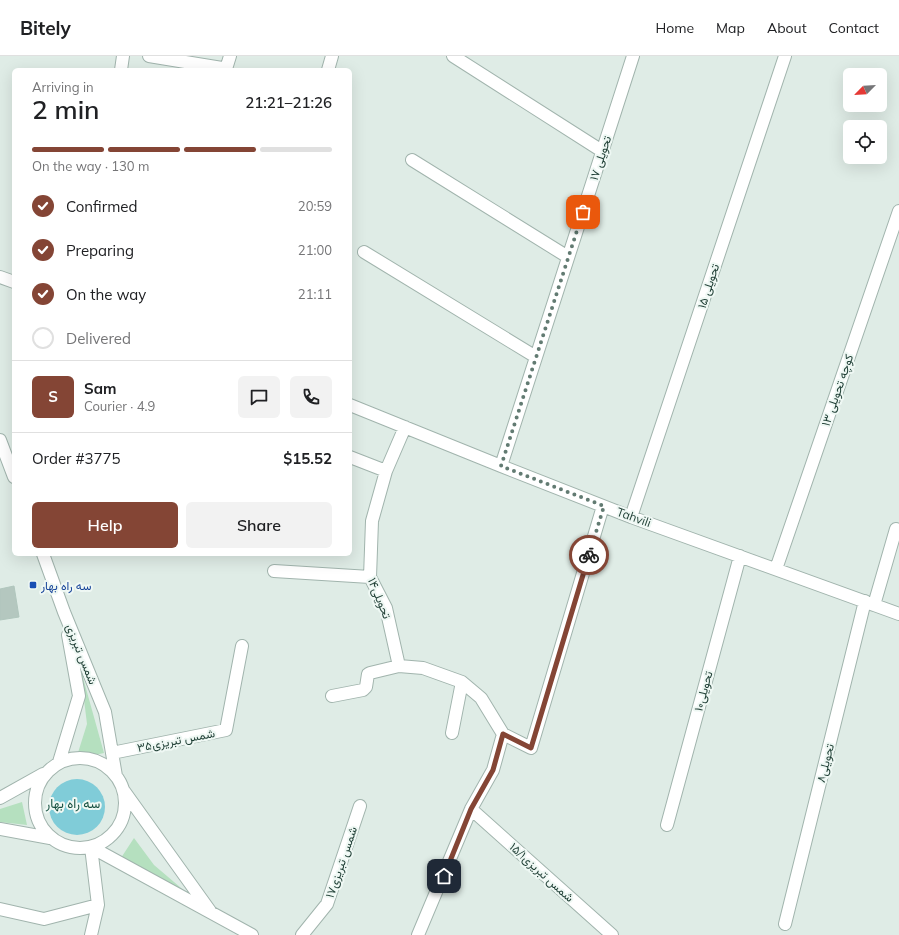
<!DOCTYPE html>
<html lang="en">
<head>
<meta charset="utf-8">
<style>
	:root { --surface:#fff; --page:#f2f2f2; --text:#202124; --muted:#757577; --line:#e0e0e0; --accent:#844535 }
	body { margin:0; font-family:Mulish,Vazirmatn,sans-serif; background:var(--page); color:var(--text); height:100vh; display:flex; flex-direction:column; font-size:15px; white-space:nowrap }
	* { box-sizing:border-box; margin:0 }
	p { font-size:13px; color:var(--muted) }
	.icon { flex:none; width:22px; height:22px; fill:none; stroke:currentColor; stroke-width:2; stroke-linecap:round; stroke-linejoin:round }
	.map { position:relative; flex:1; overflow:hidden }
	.sheet { position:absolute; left:12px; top:12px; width:340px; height:488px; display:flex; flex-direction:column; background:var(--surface); border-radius:6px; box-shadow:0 4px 16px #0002 }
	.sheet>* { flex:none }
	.needle { width:26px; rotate:246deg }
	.buttons { position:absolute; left:843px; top:12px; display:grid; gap:8px }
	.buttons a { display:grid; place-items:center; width:44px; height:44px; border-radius:6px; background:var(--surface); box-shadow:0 4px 16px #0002; font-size:20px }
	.pin { position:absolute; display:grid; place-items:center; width:34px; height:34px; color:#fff; margin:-17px; border-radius:8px; box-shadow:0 2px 6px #0006 }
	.courier { position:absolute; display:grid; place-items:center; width:40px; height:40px; margin:-20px; border:3px solid #844535; border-radius:50%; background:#fff; color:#222; box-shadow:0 1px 5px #0007 }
	.head em { font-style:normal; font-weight:600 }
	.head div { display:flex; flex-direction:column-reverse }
	.head { display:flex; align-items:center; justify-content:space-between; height:68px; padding:0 20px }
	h1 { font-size:26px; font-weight:600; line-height:30px }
	.bar { display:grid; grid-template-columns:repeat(4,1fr); gap:6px 4px; align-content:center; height:48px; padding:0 20px }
	.bar i { height:5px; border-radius:3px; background:var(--line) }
	.bar .on { background:var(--accent) }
	.bar p { grid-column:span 4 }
	.line { display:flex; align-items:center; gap:10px; padding:0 20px; border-top:1px solid var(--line) }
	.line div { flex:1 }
	.round { display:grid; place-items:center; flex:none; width:42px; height:42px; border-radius:6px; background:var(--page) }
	ol { padding:0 20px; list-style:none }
	li { display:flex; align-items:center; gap:12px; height:44px }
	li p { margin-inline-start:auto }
	li .icon { padding:4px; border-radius:50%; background:var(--accent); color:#fff; stroke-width:4 }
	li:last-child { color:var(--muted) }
	li i { width:22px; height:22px; border:2px solid var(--line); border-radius:50% }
	.cta { display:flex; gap:8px; margin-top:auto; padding:8px 20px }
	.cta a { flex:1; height:46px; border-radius:6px; background:var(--accent); color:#fff; font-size:16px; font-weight:600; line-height:46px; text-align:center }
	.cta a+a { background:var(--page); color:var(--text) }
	header { display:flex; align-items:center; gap:24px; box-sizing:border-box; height:56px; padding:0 20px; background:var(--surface); border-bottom:1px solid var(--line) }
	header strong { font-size:19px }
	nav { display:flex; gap:22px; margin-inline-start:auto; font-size:14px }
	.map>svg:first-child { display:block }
</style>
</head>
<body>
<header>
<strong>Bitely</strong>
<nav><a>Home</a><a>Map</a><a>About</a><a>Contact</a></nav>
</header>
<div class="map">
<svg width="899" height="879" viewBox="0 0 899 879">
	<rect width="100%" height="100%" fill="#dfece6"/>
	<path fill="#b5e0bf" d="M80 611 104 697 76 703 87 668Z
		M22 746 27 769 0 766V753Z
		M134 782 154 809 194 843 119 805Z"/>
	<path fill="#80ccd8" d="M49 751a28 28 0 1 1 56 0a28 28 0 1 1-56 0Z"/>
	<path fill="#b4c7bf" stroke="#b0c6bd" d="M14 530 19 561 0 564V533Z"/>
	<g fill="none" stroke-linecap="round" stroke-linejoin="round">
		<g stroke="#a1b4ad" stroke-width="14">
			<path id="minor" d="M149 0 222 12 227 14
				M453 0 602 95
				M226 13 230 0
				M121 14 123 0
				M328 14 332 0
				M412 104 568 201
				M364 196 536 301
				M0 221 14 226
				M350 349 501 410 631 461 899 558
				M405 371 386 415 372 465 370 521 386 552 399 610 423 612 462 626 481 642 503 678
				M0 384 14 421
				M350 401 386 415
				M501 410 633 0
				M631 461 785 0
				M43 498 64 556 105 656 116 720
				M776 513 899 155
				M274 515 370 521
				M874 549 896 473
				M332 640 363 634 366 631 368 618 370 617 399 610
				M452 677 462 626
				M503 678 531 692 603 450
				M112 697 226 674 242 590
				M35 747a45 45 0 1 1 90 0a45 45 0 1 1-90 0Z
				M59 706 79 640 68 579
				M124 735 210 855
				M0 742 43 718
				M471 753 612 879
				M667 769 740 500
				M0 773 50 782
				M91 791 252 879
				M0 853 44 863 98 849
				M785 868 865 545
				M91 879 98 849 91 791
				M302 879 327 848 360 750
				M418 879 471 753 493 714 503 678"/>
		</g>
		<use href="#minor" stroke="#fff" stroke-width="12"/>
	</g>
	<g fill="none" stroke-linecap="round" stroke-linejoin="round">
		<path stroke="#627b72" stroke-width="4" stroke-dasharray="0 7.2" d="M583 156 501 410 604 450 589 499"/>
		<path stroke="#844535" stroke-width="5" d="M444 820 471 753 493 714 503 678 531 692 589 499"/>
	</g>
	<rect fill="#1a4fb4" stroke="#eff8f4" stroke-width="1.5" x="29" y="525" width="8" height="8" rx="2"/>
	<g text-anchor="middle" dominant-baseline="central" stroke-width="4" stroke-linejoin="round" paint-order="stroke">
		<g font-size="12" fill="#1e3e34" stroke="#eff8f4">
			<text transform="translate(600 102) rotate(-72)">تحویلی ۱۷</text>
			<text transform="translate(708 230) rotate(-72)">تحویلی ۱۵</text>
			<text transform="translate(837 334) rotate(-71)">کوچه تحویلی ۱۳</text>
			<text transform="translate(634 461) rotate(20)">Tahvili</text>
			<text transform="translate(380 542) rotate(68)">تحویلی۱۴</text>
			<text transform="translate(82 598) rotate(68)">شمس تبریزی</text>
			<text transform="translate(703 635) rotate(-75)">تحویلی۱۰</text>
			<text transform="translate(176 684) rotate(-11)">۳۵شمس تبریزی</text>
			<text transform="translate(825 707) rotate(-76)">تحویلی۸</text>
			<text transform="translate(341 806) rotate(-71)">شمس تبریزی۱۷</text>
			<text transform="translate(542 816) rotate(42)">شمس تبریزی۱۵/۱</text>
		</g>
		<g font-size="12" fill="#164399" stroke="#eff8f4" text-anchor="start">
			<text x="41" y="529">سه راه بهار</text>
		</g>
		<g font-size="13" fill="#185242" stroke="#eff8f4">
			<text x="73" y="747">سه راه بهار</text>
		</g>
	</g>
</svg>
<div class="buttons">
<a><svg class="needle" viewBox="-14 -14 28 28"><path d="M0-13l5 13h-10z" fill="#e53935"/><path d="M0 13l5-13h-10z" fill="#757577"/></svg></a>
<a><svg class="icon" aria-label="locate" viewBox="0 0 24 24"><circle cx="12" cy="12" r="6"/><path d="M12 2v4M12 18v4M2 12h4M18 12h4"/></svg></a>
</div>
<div class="pin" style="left:583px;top:156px;background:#ea580c"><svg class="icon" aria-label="bag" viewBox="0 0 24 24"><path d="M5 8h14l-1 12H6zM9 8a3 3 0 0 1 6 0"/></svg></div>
<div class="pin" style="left:444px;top:820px;background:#1f2937"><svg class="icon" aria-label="home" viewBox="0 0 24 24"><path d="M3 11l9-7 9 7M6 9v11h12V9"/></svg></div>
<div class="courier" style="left:589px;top:499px"><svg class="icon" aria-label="bike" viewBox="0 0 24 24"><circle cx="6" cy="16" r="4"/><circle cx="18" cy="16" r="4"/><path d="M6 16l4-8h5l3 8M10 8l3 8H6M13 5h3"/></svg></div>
<section class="sheet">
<div class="head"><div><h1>2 min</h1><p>Arriving in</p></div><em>21:21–21:26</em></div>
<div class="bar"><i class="on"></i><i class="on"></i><i class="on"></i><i></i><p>On the way · 130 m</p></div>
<ol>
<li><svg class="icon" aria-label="check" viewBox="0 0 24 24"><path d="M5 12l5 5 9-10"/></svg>Confirmed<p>20:59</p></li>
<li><svg class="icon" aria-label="check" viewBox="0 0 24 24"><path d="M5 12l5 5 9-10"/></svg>Preparing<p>21:00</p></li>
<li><svg class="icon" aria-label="check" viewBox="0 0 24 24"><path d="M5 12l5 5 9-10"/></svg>On the way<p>21:11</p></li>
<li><i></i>Delivered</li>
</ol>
<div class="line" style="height:72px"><b class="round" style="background:var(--accent);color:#fff">S</b><div><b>Sam</b><p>Courier · 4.9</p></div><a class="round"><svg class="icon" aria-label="chat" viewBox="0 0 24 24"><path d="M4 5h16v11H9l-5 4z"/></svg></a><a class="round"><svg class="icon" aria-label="phone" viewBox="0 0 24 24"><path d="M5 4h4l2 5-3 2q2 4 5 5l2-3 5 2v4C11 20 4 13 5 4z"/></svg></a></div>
<div class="line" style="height:52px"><div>Order #3775</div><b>$15.52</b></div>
<div class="cta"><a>Help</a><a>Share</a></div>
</section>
</div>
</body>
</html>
